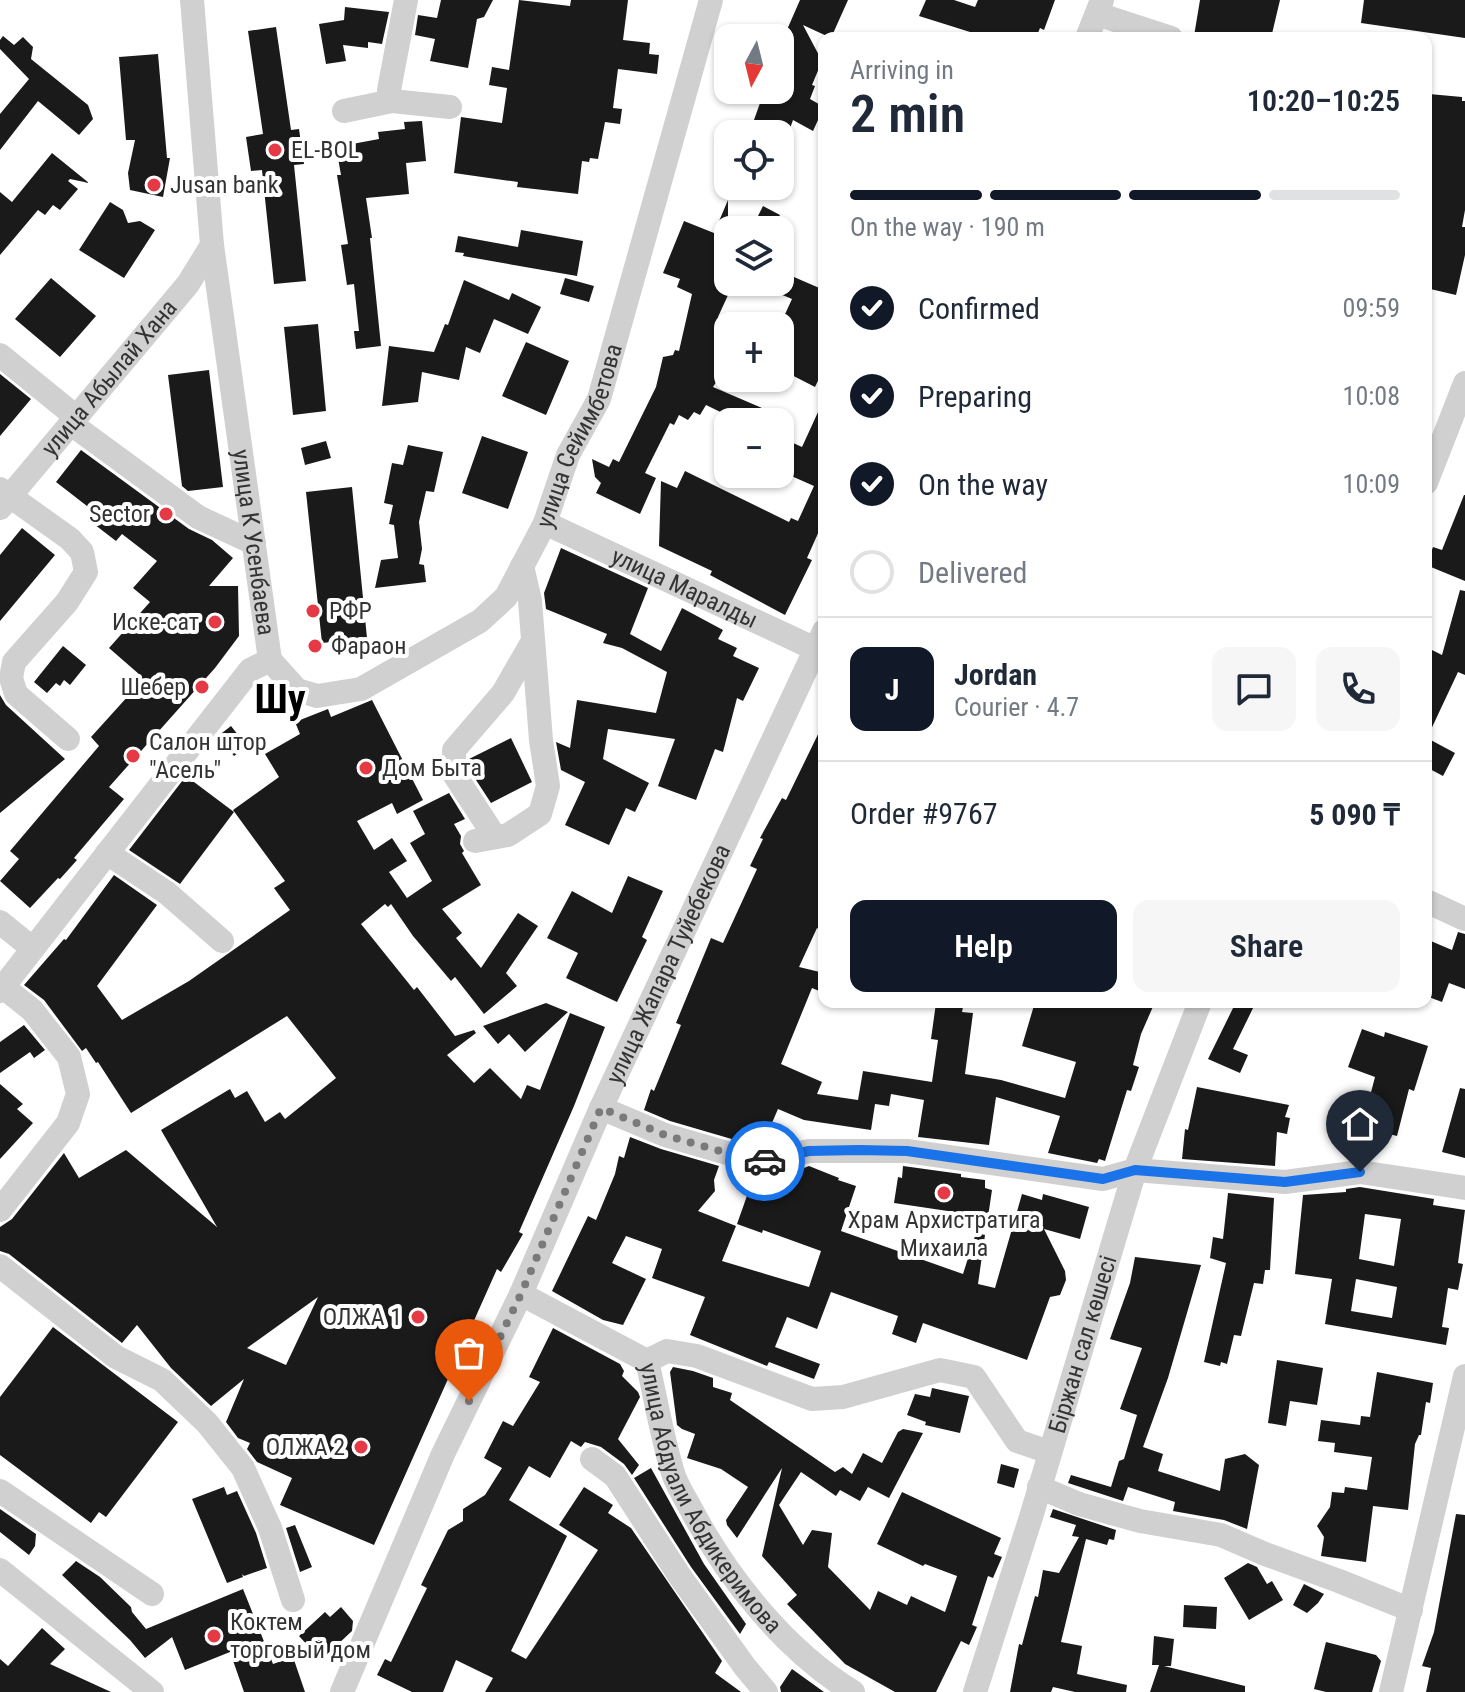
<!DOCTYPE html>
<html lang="en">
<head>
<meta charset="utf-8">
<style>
	:root { --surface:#fff; --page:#f6f6f7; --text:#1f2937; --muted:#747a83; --line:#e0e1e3; --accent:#111827 }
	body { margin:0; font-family:"Roboto Condensed",sans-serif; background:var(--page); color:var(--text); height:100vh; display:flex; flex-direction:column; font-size:30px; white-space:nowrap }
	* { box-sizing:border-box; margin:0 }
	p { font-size:26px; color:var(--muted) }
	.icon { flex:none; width:44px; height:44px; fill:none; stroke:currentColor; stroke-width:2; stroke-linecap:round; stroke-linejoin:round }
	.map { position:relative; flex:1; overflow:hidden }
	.drawer { position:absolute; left:818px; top:32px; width:614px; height:976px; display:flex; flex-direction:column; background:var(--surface); border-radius:16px; box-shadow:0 2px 6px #0004 }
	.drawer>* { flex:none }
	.needle { width:52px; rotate:187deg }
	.controls { position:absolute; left:714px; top:24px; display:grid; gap:16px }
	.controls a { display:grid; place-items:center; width:80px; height:80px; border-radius:16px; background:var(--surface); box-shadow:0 2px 6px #0004; font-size:40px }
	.pin { position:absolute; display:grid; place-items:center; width:68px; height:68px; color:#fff; margin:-82px -34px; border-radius:50% 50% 50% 0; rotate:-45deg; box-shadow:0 0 8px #0007 }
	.pin .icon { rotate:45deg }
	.courier { position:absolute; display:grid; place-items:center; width:80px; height:80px; margin:-40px; border:6px solid #1a73e8; border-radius:50%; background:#fff; color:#222; box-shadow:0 2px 10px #0007 }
	.summary em { font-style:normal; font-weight:600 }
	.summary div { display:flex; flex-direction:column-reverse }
	.summary { display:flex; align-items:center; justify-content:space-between; height:136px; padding:0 32px }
	h1 { font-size:52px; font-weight:600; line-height:60px }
	.bar { display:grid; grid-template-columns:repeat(4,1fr); gap:12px 8px; align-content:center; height:96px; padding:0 32px }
	.bar i { height:10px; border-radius:6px; background:var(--line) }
	.bar .selected { background:var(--accent) }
	.bar p { grid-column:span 4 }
	.line { display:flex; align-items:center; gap:20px; padding:0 32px; border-top:2px solid var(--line) }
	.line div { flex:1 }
	.round { display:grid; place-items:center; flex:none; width:84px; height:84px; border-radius:16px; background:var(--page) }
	ol { padding:0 32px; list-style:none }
	li { display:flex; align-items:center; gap:24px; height:88px }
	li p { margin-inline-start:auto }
	li .icon { padding:8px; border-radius:50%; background:var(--accent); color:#fff; stroke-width:4 }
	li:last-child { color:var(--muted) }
	li i { width:44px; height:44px; border:4px solid var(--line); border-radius:50% }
	.cta { display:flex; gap:16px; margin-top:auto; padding:16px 32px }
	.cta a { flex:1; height:92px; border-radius:16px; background:var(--accent); color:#fff; font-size:32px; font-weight:600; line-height:92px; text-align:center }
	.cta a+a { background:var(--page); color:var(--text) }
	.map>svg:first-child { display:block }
</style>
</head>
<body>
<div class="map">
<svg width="1465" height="1692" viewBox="0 0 1465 1692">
	<rect width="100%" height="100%" fill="#fff"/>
	<path fill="#1a1a1a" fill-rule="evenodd" d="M441 0H493L484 17 477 19 468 68 430 61 435 39 415 35 418 15 437 18Z
		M519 0 570 6 571 0H628L623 40 650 43 649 54 659 55 657 74 618 69 613 108 622 109 620 124 605 122 598 159 590 158 589 162 582 161 578 194 517 187 518 182 454 173 461 117 502 123 507 88 489 85 492 67 509 70Z
		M800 0H848L831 38 803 25 822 61 812 85 815 86 810 99 824 107 813 131 793 120 788 134H749L760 103 731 90H780V30L786 32Z
		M926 0H954L975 7 978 0H1055L1044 30 1040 28 1036 38H968L970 32 919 16Z
		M1200 0H1280L1271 38 1194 36Z
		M1364 0H1465V38L1361 23Z
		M345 7 389 12 382 44 368 42V48L343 45 346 61 326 64 319 24 344 20Z
		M276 27 291 130 299 129 304 164 294 165 306 281 274 284 262 170 251 171 246 137 263 134 248 31Z
		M3 36 14 45 23 37 33 47 31 59 88 105 93 119 79 135 38 101 0 150V114L29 79 0 49V40Z
		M158 54 167 158H170L163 197 130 190 128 173 135 140H126L119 57Z
		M1429 94 1462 97V101H1465V210L1462 227H1465V255L1456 295 1426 288V121Z
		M422 121 426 161 406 163 409 194 366 198 372 238H370L381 346 356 349 354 331H359L354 284 347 285 341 245 348 244 337 175H341L336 147 379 139 378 132 405 129 404 122Z
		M52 153 89 183 70 179 68 181 78 189 60 210 53 205 45 215 38 210 0 255V192L12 202Z
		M728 200V282H734L718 317 729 322 717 348 728 355V363L713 387 762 408 755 422H741L706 405 700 415 694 412 688 420 679 415 674 425 670 423 645 473 656 478 640 514 596 493 601 483 595 477 592 459 609 467 613 459 619 462 656 387 663 357 673 355 675 350 679 351 692 294 677 287 680 279 663 273 684 221 714 233Z
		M110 202 123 210 128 223 140 221 155 230 124 278 79 250Z
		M763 206 780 215 772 230H751Z
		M521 230 583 241 577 276 463 256 464 253 455 252 458 236 518 247Z
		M780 271 824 290V368L815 387 780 369 791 344 780 340V325L792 299 780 294Z
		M51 278 96 316 60 357 15 319Z
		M565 278 594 286 589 302 560 294Z
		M464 280 509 300 512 293 541 307 528 334 494 319 480 353 466 347 459 380 422 372 418 402 382 406 389 346 434 352 445 324 448 325Z
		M318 324 326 411 293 415 284 327Z
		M526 342 569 361 546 415 502 396Z
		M209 370 223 487 188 491 182 486 168 375Z
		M0 374 31 399 0 436Z
		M824 399V520L807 558 812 560 785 615 710 575 712 571 659 546 661 481 677 488 685 471 789 522 791 518 798 521 814 486 780 471V437L802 447Z
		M482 436 528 452 508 509 462 493Z
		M326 441 331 458 305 465 301 448Z
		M408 445 443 452 434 492 426 491 419 522 422 549 419 564 424 565 426 582 375 588 381 560 398 558 394 525 389 524 393 505 384 503 392 463 403 465Z
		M81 450 189 529 212 540 233 558 209 586H238L239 636 215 668 109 787 124 799 74 858 77 860 60 879 58 878 30 908 0 881 19 859 10 851 99 746 91 737 129 695 125 691 140 675 109 648 150 602 133 588 157 561 122 534 116 541 90 521 96 513 56 482Z
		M352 487 367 638 322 643 306 492Z
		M1464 495H1465V581L1426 565 1433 547 1442 550Z
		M22 528 55 555 0 621V555Z
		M561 548 648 588 630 634 661 651 682 608 723 630 718 639 737 648 733 656 759 668 743 701 737 698 723 752 715 749 696 800 658 786 675 739 608 729 603 759 649 783 635 812 626 808 609 845 565 825 585 782 561 770 556 742 570 748 577 700 656 713 667 672 622 648 603 643 607 634 546 609 544 593Z
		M1460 590 1465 591V675L1458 672 1427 738 1455 753 1443 776 1426 767V647L1442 655Z
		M63 646 86 665 70 685 64 680 60 686 56 683 47 693 34 682Z
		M0 695 6 705 65 759 0 813Z
		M372 700 423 800 397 814 392 803 357 821 374 850 392 838 407 861 389 872 407 898 432 881 410 843 425 834 413 811 449 793 465 819 454 824 461 836 460 844 464 851 462 853 481 885 442 909 462 933 456 938 481 968 518 913 538 926 506 973 517 986 484 1014 455 977 451 981 413 936 391 904 388 907 385 904 361 924 414 990 417 987 455 1036 474 1030 476 1033 447 1055 474 1083 490 1068 521 1099 527 1085 540 1090 570 1013 605 1027 574 1106 519 1232 523 1234 501 1272 497 1269 374 1545 280 1505 292 1478 257 1462 247 1449 250 1443 238 1438 226 1422 244 1379 211 1406 171 1368 137 1325 122 1343 9 1254 0 1251V1227L12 1219 64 1153 79 1178 126 1150 217 1227 161 1130 230 1089 235 1098 247 1091 265 1122 280 1112 285 1119 336 1078 287 1016 131 1113 98 1062 96 1063 86 1048 82 1051 44 1000 24 985 64 939 66 940 114 875 157 905 97 986 122 1020 189 981 290 910 274 888 285 881 233 810 279 777 265 754 300 734 295 722 328 709 331 717ZM318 1297 286 1365 247 1348Z
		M824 722V932L817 928 799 967 824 973V993L812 988 781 1064 822 1082 817 1094 858 1100 863 1071 932 1082 938 1040 931 1039 936 1003 963 1007 962 1012 973 1013 965 1074 1001 1080 1065 1098 1076 1062 1022 1046 1035 1002H1155L1141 1034 1133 1065 1139 1067 1131 1091 1127 1090 1105 1161 1099 1159 1097 1163 1048 1153 1060 1116 996 1097 989 1145 918 1137 924 1100 891 1094 889 1106 875 1104 871 1130 804 1120 778 1109 762 1146 759 1147 670 1121 644 1110 651 1089 654 1091 681 1025 676 1023 711 938 723 943 757 869 750 866 763 839 760 838 782 798 786 800Z
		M231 726 247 746 234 756 218 736Z
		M511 738 532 782 491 803 476 780 469 759Z
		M186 776 234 812 180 884 129 850Z
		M628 876 663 891 642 937 647 940 617 1002 566 978 578 953 547 938 572 891 612 913Z
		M1458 932 1465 934V989L1449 983 1442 1002 1426 996V939L1452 950Z
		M1236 1002H1256L1233 1049 1248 1055 1240 1073 1208 1059Z
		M546 1003 568 1012 525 1052 509 1034 498 1044 483 1026Z
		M24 1025 45 1050 34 1058 30 1052 0 1073V1042Z
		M1362 1029 1384 1037 1385 1032 1428 1046 1414 1091 1409 1089 1397 1136 1362 1127 1375 1077 1348 1067Z
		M0 1084 23 1104 17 1109 33 1123 0 1159Z
		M1197 1087 1289 1105 1285 1117 1290 1118 1287 1134 1277 1132 1275 1166 1182 1159 1185 1129 1188 1130Z
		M1460 1088 1465 1089V1158L1442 1152Z
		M630 1137 661 1149 719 1166 714 1180 715 1191 698 1211 736 1226 722 1261 809 1287 821 1251 763 1230 762 1233 737 1224 754 1176H762L784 1184 788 1176H796L804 1168 809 1166 839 1178 838 1180 856 1186 841 1231 963 1274 976 1233 985 1235 978 1284 995 1288 1022 1194 1042 1200 1043 1194 1089 1207 1080 1239 1044 1229 1065 1271 1066 1280 1060 1295 1050 1297 1027 1360 923 1323 916 1343 892 1334 898 1316 831 1292 817 1329 787 1317 775 1347 820 1364 814 1379 769 1362 767 1366 690 1335 705 1297 652 1278 662 1249 626 1236 612 1263 646 1279 623 1325 603 1320 552 1291 588 1216 596 1220 615 1174 619 1156 624 1158Z
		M903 1166 961 1174V1177L985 1180V1188L992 1190 988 1217 894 1203 898 1177 902 1178Z
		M1360 1187 1434 1199 1433 1205 1465 1210 1458 1263 1463 1264 1458 1290 1448 1288 1442 1327 1449 1328 1446 1345 1325 1324 1332 1279 1295 1274 1303 1195 1346 1192V1189ZM1365 1214 1401 1219 1394 1266 1359 1259ZM1356 1279 1397 1287 1392 1318 1351 1311Z
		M1228 1193 1274 1198 1270 1270H1265L1263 1284 1254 1283 1241 1336 1234 1335 1227 1364 1221 1362 1220 1366 1204 1362 1226 1263 1210 1258 1213 1237 1223 1239Z
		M1135 1257 1201 1265 1168 1378 1143 1447 1163 1454 1158 1471 1220 1491 1225 1459 1245 1454 1259 1465 1247 1529 1224 1520 1173 1511 1175 1502 1128 1487 1123 1501 1068 1483 1071 1475 1111 1487 1119 1461 1124 1459 1137 1415 1120 1409 1142 1348 1110 1339 1130 1283Z
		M53 1327 178 1422 106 1517 99 1512 91 1523 0 1455V1397Z
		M553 1328 620 1364 624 1371 622 1376 638 1392 640 1397 618 1439 639 1465 632 1475 624 1464 601 1447 585 1442 581 1447 571 1441 550 1478 529 1466 509 1500 567 1536 511 1651 526 1659 598 1550 559 1525 584 1487 613 1505 608 1513 631 1528 722 1661 715 1673 741 1692H485L493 1678 456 1660 443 1692H412L377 1675 385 1659 391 1662 427 1588 421 1585 448 1530 463 1521V1509L485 1495 502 1468 484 1458 503 1421 513 1426 540 1382 529 1377Z
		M1277 1360 1323 1368 1317 1405 1290 1401 1286 1426 1268 1423Z
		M673 1367 693 1371 713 1378V1387L732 1393 730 1400 835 1472 843 1467 852 1474 863 1453 882 1463 898 1432 903 1429 923 1433 889 1498 868 1487 860 1501 840 1490 836 1496 801 1472 779 1505 803 1545 812 1530 832 1533 828 1567 870 1610 878 1591 907 1605 911 1596 945 1612 957 1576 925 1564 923 1566 877 1544 902 1492 1001 1538 994 1554 1002 1557 993 1578 988 1576 972 1625 977 1627 969 1645 961 1641 936 1692H895L845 1664 787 1604 797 1595 762 1556 782 1468 737 1538 727 1525 726 1520 748 1487 721 1469 687 1458 695 1434 682 1429 677 1425 670 1372Z
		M1377 1372 1433 1383 1430 1403 1426 1402 1421 1435H1419L1415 1444 1408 1510 1373 1506 1366 1562 1321 1556 1324 1537 1317 1526 1330 1507 1332 1492 1344 1493 1345 1487 1367 1490 1372 1457 1334 1452 1335 1443 1318 1441 1321 1420 1360 1425 1361 1416 1370 1417Z
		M932 1388 969 1396 960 1433 925 1425 926 1422 907 1415 915 1394 930 1397Z
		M1001 1464 1019 1469 1014 1488 997 1483Z
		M651 1468 704 1564 746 1624 740 1634 691 1567 634 1478Z
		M224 1487 227 1495 237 1491 256 1533 267 1568 244 1576 242 1574 243 1577 227 1583 192 1499Z
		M0 1509 36 1534 35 1546 29 1555 0 1532Z
		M1053 1509 1116 1530 1114 1540 1109 1539 1107 1545 1086 1539 1061 1642 1082 1646 1077 1674 1127 1685 1126 1692H1075L1053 1687 1051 1692H1010L1019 1644 1022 1645 1035 1596 1038 1597 1043 1570 1059 1573 1079 1537 1072 1536 1076 1525 1050 1517Z
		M1456 1514 1465 1515V1692H1426L1431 1668 1422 1666 1434 1632Z
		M295 1525 312 1567 300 1572 286 1528Z
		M76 1561 100 1577 131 1607 132 1612 146 1629 243 1589 273 1664 293 1657 305 1692H244L230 1652 185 1670 172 1637 145 1658 130 1640 62 1575Z
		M1248 1563 1257 1567 1267 1584 1272 1581 1283 1600 1249 1620 1224 1578Z
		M1304 1584 1324 1594 1318 1603 1307 1613 1293 1605Z
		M1184 1605 1217 1607 1216 1629 1183 1627Z
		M341 1607 353 1621 352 1631 321 1660 299 1636 325 1612 330 1617Z
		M42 1628 65 1649 50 1664 111 1692H0V1659L8 1666Z
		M1154 1636 1174 1639 1171 1666H1164L1245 1686V1692H1150L1159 1665H1152Z
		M1326 1642 1376 1655 1381 1661 1372 1692H1326L1314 1689Z
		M792 1669 824 1692H781L780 1687Z"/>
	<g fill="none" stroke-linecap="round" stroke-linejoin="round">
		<g stroke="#d0d0d0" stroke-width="24">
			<path id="s1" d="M192 0 212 245 270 660"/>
			<path d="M1097 14 1171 38"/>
			<path d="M1087 38 1102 0"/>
			<path d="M392 101 389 90 406 0"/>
			<path d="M344 111 392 101 450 107"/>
			<path d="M0 355 75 416"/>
			<path d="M70 423 198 517 254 543"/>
			<path d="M1426 483 1465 383"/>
			<path d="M0 489 70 539 82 552 86 572 67 602 14 662 11 678 16 694 68 739"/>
			<path id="s2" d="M0 508 188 284 212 245"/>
			<path id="s3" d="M545 523 824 653"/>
			<path id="s4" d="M270 660 297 690 317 696 361 689 480 621 506 597 545 523 568 455 599 399 711 0"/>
			<path d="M495 837 454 774V750L503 693 533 641"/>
			<path d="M475 841 508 835 540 814 548 786 541 740 530 601 522 566"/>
			<path d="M107 853 167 893 222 941"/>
			<path d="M1426 901 1465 919"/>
			<path d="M0 922 32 948"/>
			<path d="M0 991 250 670 270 660"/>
			<path d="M601 1108 665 1135 758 1162 809 1151H907L1103 1179 1135 1170 1285 1182 1360 1172 1465 1188"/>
			<path d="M0 1210 68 1123 78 1094 69 1057 32 1010 3 987"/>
			<path d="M0 1266 116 1357 162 1380 207 1423 243 1468 270 1528 293 1600"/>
			<path id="s5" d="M521 1294 647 1361C656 1399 662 1439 674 1476 678 1487 685 1498 691 1509 728 1579 785 1650 853 1692"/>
			<path d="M647 1361 667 1351 697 1356 812 1399 843 1397 940 1370 974 1377 1017 1441 1049 1452"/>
			<path d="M592 1459 615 1476 679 1575 745 1667 766 1692"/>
			<path d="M1039 1487 1079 1504 1140 1521 1221 1535 1265 1554 1339 1581 1411 1610"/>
			<path d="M0 1491 152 1594"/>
			<path d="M0 1570 152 1692"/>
			<path id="s6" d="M342 1692 443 1454 521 1294 601 1108 824 631"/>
			<path id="s7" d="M975 1692 1031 1517 1135 1170 1200 1002"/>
			<path d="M1391 1692 1465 1376"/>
		</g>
	</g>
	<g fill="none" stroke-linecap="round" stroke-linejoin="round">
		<path stroke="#7a7a7a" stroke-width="8" stroke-dasharray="0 14.4" d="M469 1401 521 1294 601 1108 665 1135 758 1162 765 1161"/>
		<path stroke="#1a73e8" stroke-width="10" d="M765 1161 809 1151 859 1150 907 1151 1103 1179 1135 1170 1285 1182 1360 1172"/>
	</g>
	<g fill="#e63946" stroke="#fff" stroke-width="3">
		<circle cx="275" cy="150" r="8"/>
		<circle cx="154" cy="185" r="8"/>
		<circle cx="166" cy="514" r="8"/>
		<circle cx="313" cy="611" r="8"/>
		<circle cx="215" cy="622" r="8"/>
		<circle cx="315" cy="646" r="8"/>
		<circle cx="202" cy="687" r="8"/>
		<circle cx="133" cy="756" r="8"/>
		<circle cx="366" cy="768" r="8"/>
		<circle cx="944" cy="1193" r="8"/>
		<circle cx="418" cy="1317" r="8"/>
		<circle cx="361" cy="1447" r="8"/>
		<circle cx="214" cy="1636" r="8"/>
	</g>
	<g text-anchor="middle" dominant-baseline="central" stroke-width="8" stroke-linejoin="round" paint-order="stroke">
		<g font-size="24" fill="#333" stroke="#fff" text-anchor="start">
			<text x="291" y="150">EL-BOL</text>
			<text x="170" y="185">Jusan bank</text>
			<text x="150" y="514" text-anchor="end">Sector</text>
			<text x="329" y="611">РФР</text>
			<text x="199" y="622" text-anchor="end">Иске-сат</text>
			<text x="331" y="646">Фараон</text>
			<text x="186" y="687" text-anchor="end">Шебер</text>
			<text x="149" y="742">Салон штор<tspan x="149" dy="28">"Асель"</tspan></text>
			<text x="382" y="768">Дом Быта</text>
			<text x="944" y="1220" text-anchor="middle">Храм Архистратига<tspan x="944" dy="28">Михаила</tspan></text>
			<text x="402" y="1317" text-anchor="end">ОЛЖА 1</text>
			<text x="345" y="1447" text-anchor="end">ОЛЖА 2</text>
			<text x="230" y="1622">Коктем<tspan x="230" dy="28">торговый дом</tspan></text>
		</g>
		<g font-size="24" fill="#333" stroke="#fff">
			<text stroke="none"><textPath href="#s2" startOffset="170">улица Абылай Хана</textPath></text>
			<text stroke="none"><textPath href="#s4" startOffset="456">улица Сейимбетова</textPath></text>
			<text stroke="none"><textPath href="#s1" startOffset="546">улица К Усенбаева</textPath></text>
			<text stroke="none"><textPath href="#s3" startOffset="154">улица Маралды</textPath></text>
			<text stroke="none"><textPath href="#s6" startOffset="798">улица Жапара Туйебекова</textPath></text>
			<text stroke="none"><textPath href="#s7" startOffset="364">Біржан сал көшесі</textPath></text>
			<text stroke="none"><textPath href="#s5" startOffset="296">улица Абдуали Абдикеримова</textPath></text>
		</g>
		<g font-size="40" font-weight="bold" fill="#000" stroke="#fff">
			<text x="280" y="699">Шу</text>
		</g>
	</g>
</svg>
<div class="controls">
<a><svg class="needle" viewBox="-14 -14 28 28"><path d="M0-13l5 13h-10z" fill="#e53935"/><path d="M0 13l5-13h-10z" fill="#747a83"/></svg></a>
<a><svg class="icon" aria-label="locate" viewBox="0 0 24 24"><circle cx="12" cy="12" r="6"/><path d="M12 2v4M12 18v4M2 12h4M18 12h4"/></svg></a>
<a><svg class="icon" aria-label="layers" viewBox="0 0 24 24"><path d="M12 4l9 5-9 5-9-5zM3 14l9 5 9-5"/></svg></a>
<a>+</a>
<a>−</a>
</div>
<div class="pin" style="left:469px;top:1401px;background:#ea580c"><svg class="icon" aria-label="bag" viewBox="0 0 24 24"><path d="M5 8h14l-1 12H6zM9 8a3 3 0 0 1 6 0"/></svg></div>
<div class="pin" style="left:1360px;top:1172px;background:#1f2937"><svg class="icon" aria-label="home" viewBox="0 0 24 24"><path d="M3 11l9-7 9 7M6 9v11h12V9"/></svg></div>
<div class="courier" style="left:765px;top:1161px"><svg class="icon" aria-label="car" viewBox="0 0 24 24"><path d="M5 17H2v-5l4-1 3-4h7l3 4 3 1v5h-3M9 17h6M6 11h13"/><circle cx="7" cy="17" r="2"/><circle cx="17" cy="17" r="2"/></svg></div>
<section class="drawer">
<div class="summary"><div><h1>2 min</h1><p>Arriving in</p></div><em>10:20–10:25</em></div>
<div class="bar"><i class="selected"></i><i class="selected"></i><i class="selected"></i><i></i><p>On the way · 190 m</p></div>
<ol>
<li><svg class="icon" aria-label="check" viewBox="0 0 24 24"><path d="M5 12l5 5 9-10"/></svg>Confirmed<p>09:59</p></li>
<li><svg class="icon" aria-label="check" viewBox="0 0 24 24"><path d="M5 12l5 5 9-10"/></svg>Preparing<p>10:08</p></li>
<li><svg class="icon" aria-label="check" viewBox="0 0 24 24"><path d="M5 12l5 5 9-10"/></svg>On the way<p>10:09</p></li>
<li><i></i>Delivered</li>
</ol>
<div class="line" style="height:144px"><b class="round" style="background:var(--accent);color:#fff">J</b><div><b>Jordan</b><p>Courier · 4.7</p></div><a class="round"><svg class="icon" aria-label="chat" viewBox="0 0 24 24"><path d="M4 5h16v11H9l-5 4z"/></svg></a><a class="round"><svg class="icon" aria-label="phone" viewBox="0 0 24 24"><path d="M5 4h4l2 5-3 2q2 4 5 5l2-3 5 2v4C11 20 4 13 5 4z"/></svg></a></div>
<div class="line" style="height:104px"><div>Order #9767</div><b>5 090 ₸</b></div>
<div class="cta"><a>Help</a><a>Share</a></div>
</section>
</div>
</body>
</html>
